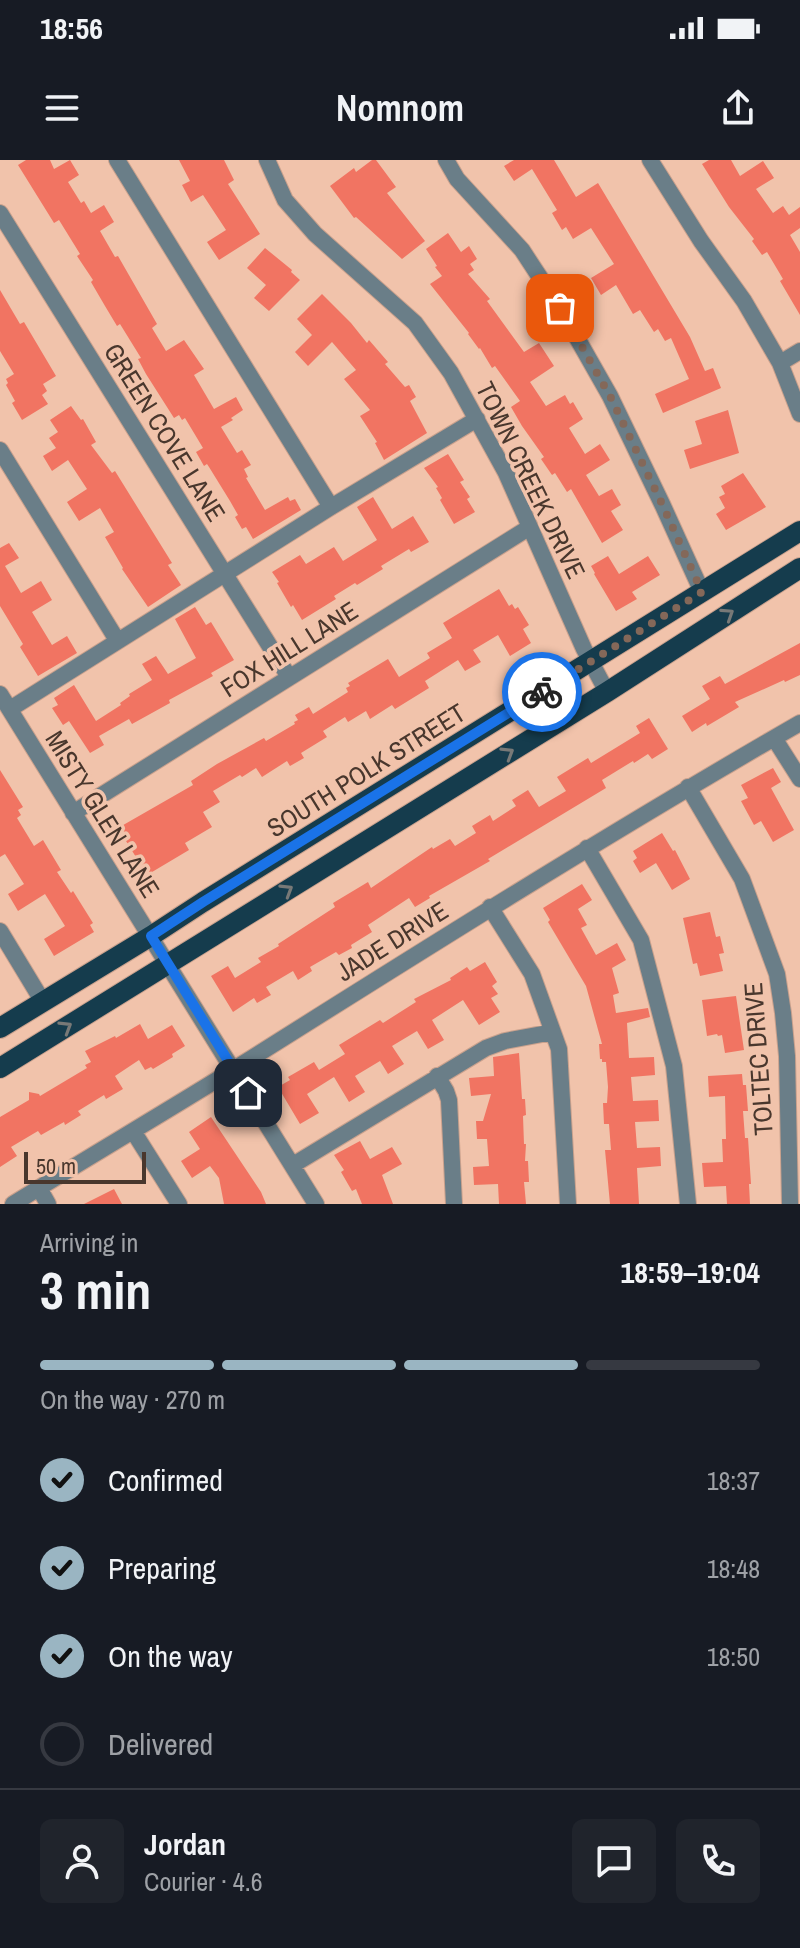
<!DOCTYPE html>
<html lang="en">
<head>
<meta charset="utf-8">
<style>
	:root { --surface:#171b24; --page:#20242c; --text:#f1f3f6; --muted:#9ea1a6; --line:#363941; --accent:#9ab5c2 }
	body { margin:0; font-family:"Archivo Narrow",sans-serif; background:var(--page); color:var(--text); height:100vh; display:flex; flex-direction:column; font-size:30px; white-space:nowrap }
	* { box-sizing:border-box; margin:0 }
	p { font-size:26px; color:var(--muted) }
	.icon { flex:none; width:44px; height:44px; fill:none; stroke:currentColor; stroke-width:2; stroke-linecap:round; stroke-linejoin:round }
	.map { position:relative; height:1044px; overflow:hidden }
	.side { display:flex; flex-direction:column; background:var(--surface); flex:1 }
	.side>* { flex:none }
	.scale { position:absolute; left:24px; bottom:20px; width:122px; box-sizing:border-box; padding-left:8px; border:4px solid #49372d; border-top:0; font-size:22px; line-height:28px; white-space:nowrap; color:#49372d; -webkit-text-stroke:6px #f1c3ab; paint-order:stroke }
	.pin { position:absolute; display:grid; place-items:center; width:68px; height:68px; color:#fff; margin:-34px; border-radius:16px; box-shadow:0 4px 12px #0006 }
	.courier { position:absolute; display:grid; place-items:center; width:80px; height:80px; margin:-40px; border:6px solid #1a73e8; border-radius:50%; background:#fff; color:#222; box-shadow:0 2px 10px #0007 }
	.head em { font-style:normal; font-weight:700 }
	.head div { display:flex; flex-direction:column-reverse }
	.head { display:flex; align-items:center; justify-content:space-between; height:136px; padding:0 40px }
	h1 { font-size:52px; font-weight:700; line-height:60px }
	.bar { display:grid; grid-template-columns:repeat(4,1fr); gap:12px 8px; align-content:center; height:96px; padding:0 40px }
	.bar i { height:10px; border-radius:6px; background:var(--line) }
	.bar .active { background:var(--accent) }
	.bar p { grid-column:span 4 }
	.line { display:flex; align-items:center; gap:20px; padding:0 40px; border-top:2px solid var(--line) }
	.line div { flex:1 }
	.round { display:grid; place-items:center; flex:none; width:84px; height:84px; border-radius:12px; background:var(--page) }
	ol { padding:0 40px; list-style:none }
	li { display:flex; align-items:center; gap:24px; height:88px }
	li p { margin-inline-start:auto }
	li .icon { padding:8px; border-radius:50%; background:var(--accent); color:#111; stroke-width:4 }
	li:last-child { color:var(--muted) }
	li i { width:44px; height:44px; border:4px solid var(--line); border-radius:50% }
	.status { display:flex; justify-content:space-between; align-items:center; height:56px; padding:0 40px; background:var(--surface); direction:ltr }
	.status svg { height:22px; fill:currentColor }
	header { display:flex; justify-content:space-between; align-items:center; height:104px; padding:0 40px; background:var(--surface); font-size:36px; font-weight:700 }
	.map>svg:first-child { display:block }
</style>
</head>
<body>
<div class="status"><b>18:56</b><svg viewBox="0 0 49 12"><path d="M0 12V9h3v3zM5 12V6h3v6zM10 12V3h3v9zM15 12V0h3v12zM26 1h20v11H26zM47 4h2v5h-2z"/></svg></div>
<header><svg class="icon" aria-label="menu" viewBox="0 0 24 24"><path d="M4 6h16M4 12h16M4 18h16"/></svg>Nomnom<svg class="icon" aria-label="share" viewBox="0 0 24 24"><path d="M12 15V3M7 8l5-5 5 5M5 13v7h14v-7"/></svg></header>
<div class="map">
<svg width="800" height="1044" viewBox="0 0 800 1044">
	<rect width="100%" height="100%" fill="#f1c3ab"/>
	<path fill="#f17462" d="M26 0H50L54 9 70 0 79 15 68 22 81 43 84 41 91 53 104 45 114 62 100 71 115 97 118 96 157 164 152 168 166 191 184 180 204 209 194 215 214 249 236 237 243 250 231 258 233 260 221 267 237 293 242 290 251 305 244 309 248 317 246 318 265 350 288 337 290 341 295 339 301 350 253 379 246 367 242 369 235 357 238 355 230 341 209 307 207 304 204 306 196 292 203 288 185 258 182 260 179 255 174 258 146 214 138 199 141 198 120 164 117 166 105 146 91 122 93 120 77 96 80 94 59 60 54 63 18 5Z
		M179 0H224L234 20 228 24 260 74 219 100 207 82 226 70 203 35 191 42 182 25 190 21Z
		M372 0H376L396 27 387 33 425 81 402 99 356 57 354 58 330 26 354 8 356 12Z
		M514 0H554L576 37 598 23 690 177 705 211 713 208 721 228 663 253 655 234 689 219 671 178 665 181 658 169 654 172 640 150 633 154 616 125 601 135 591 118 614 104 591 68 573 79 566 67 562 70 552 53 557 50 532 9 514 21 504 6Z
		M709 0H731L740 16 763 1 774 18 756 29 773 53 783 46 789 55 800 47V68L790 75 800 92V155L780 121 783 119 767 92 762 95 752 81 754 79 729 47 702 4Z
		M448 73 461 92 469 86 477 99 470 104 474 110 468 114 490 139 487 141 524 192 539 183 554 206 530 222 546 246 565 235 570 244 573 242 583 259 569 268 585 294 600 284 610 300 586 315 599 336 612 329 621 345 611 351 623 370 602 383 571 329 567 332 555 313 552 315 541 299 544 297 522 266 511 247 520 241 495 206 492 208 480 188 479 189 468 174 469 173 430 124 442 116 435 107 437 106 426 89Z
		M265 88 292 110 291 112 300 120 269 151 254 138 266 125 247 108Z
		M0 130 20 164 24 162 56 216 43 224 47 231 42 235 48 244 22 260 12 243 15 241 6 225 8 223 6 219 14 214 0 191Z
		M322 134 351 163 367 183 369 180 388 202 385 204 405 227 409 225 416 237 410 241 427 273 384 300 375 283 377 282 360 256 370 250 344 219 356 210 332 182 308 206 295 192 312 175 297 159Z
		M71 246 81 260 83 259 96 282 91 285 112 313 115 311 172 403 168 405 181 425 148 447 122 409 123 408 105 377 114 372 100 348 79 361 67 342 87 329 68 300 52 311 43 296 56 288 49 278 58 272 50 260Z
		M728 250 739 293 690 309 684 290 702 284 695 261Z
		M448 294 464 320 460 322 470 337 467 339 475 352 454 364 440 340 442 338 436 328 438 327 424 308Z
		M743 313 766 347 726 370 716 354 725 348 719 337 725 334 721 326Z
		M373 337 392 369 413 356 429 382 411 392 409 389 381 406 383 409 357 425 355 423 334 436 336 439 302 460 293 445 291 447 277 423 279 422 272 412 300 395 306 404 334 387 343 401 377 380 357 347Z
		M9 383 19 398 5 406 21 433 41 421 52 440 32 452 52 485 67 476 77 493 38 516 20 487 23 484 0 446V388Z
		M608 396 619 414 648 396 660 415 632 432 637 439 616 451 594 414 595 413 591 406Z
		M499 429 509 446 512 444 515 449 518 447 529 465 523 469 531 483 510 496 498 475 473 490 481 502 465 511 458 500 425 521 429 528 395 549 392 545 370 559 366 551 348 562 345 557 323 571 327 577 301 593 304 598 290 606 287 601 262 617 256 608 242 617 240 615 213 631 220 642 203 652 212 667 185 683 189 690 147 715 118 668 193 625 191 621 217 604 264 578 266 581 295 564 294 562 298 560 295 555 309 547 313 554 348 532 346 528 350 526 348 523 388 499 399 517 430 498 427 493 452 478 443 463Z
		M195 447 206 465 211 462 234 500 211 513 213 516 169 540 170 543 132 564 129 559 99 576 104 585 90 593 69 561 63 565 52 548 58 545 54 538 74 525 96 561 121 545 120 543 130 536 129 534 152 520 142 504 156 496 168 514 196 498 175 459Z
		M800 483V515L785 522 784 520 735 542 739 547 707 566 706 563 692 572 682 556 710 539 702 526 720 516 725 524Z
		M649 558 668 589 652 599 648 594 634 603 633 601 602 620 606 628 488 699 490 701 429 736 430 738 415 747 409 738 368 765 372 772 351 785 352 788 339 795 336 792 310 807 312 811 298 820 293 811 266 827 271 835 257 843 254 838 233 852 211 816 228 806 235 818 261 802 258 798 279 786 278 784 335 747 333 743 368 722 371 728 432 687 433 689 450 679 455 686 476 673 472 666 490 655 493 661 516 646 512 640 528 630 539 647 566 631 557 617 588 598 591 603 640 573 636 566Z
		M773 608 781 622 771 628 794 670 773 682 761 661 754 665 741 641 748 638 741 625Z
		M0 610 23 647 18 650 21 655 17 658 34 686 43 680 61 710 57 712 71 733 73 731 93 763 90 765 94 772 54 796 44 779 65 766 45 734 18 751 8 734 24 724 5 694 0 697Z
		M662 673 673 691 675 690 690 719 672 730 656 703 640 713 633 701 637 698 633 691Z
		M582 724 592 740 578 749 587 765 581 768 596 795 617 783 626 800 612 808 619 833 613 835 616 853 648 848 650 857 627 863 629 898 654 897 655 915 631 917 633 941 658 940 659 961 635 962 637 988 660 987 661 1006 637 1008 639 1044H610L605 990H611L609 964H604L603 943H607L608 927 606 902H602V899H600L599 884H602L586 826 548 762 550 760 543 748Z
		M710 752 716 777 720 776 724 793 719 794 723 811 700 816 697 803 693 804 683 758Z
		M485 802 497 822 492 826 498 834 491 838 500 852 479 865 463 840 432 860 444 880 428 889 417 871 392 886 404 904 388 914 380 901 355 916 365 932 349 942 334 917 307 934 319 953 300 964 278 927 290 920 288 917 314 902 319 910 345 894 339 885 380 860 383 863 416 842 414 839 451 820 450 818 467 807 470 811Z
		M736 836 744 890 725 893 722 875 718 876 717 874 707 876 702 840Z
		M140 864 148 879 172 865 185 886 172 894 173 897 153 909 151 907 145 910 139 900 115 916 123 929 106 939 104 935 78 951 81 955 65 965 64 962 41 975 38 971 11 987 17 996 0 1007V957L29 940V932L39 934 40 936 87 908 85 905 91 902 85 891 115 876 116 878Z
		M519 893 522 939H525L526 955 523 956 524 984H526L525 1001H528L529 1022H524L526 1044H499L498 1024 474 1025 473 1007 489 1006 487 979H477L476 961H483L491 934 471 936 469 918 494 916 493 897Z
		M742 914 743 925H746L748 951H743L745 978H748L751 1024H749L750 1044H727L726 1026 704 1027 702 1003 723 1002 722 979H726L725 936 709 937 708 916Z
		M211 957 261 1032 266 1044H224L219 1018 210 1006 192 1018 181 1001 200 989 189 972Z
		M360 981 370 999 392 987 402 1004 382 1015 393 1044H362L356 1029 352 1031 341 1012 344 1010 334 995Z
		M114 1029 122 1044H84Z"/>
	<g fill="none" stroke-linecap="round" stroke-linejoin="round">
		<g stroke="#c9a18d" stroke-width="18">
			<path id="minor" d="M117 0 331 347
				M267 0 285 40 315 74 415 163 451 213 506 313 584 489 607 532
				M446 0 457 19 522 90 560 148 610 236 663 346 702 432
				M650 0 701 81 744 141 780 203 800 254
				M0 53 289 517
				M780 203 800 191
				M0 290 117 480
				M0 534 316 1044
				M10 549 331 347 477 259
				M774 578 800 619
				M688 627 742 719 777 814 783 853 787 896 790 1044
				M73 653 530 367
				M587 688 641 780 674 906 688 1044
				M490 747 532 814 559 889 568 1044
				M0 771 43 842
				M437 916 446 931 449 940 454 1044
				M133 971 179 1044
				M293 1005 486 888 505 881 553 872
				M39 1028 48 1044
				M13 1044C87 998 162 954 236 908 423 790 609 673 800 563"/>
		</g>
		<g stroke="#c9a18d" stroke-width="22">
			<path id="major" d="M0 868 151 776 203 742 800 371
				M0 908 607 532 800 408"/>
		</g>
		<use href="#minor" stroke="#6a7e88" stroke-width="16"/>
		<use href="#major" stroke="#153c4d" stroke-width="20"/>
	</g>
	<defs><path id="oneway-chevron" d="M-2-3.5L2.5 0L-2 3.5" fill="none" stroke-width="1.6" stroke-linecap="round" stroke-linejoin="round" transform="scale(2)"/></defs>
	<g stroke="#787977">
		<use href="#oneway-chevron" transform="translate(728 454) rotate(-33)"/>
		<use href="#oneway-chevron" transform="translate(508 593) rotate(-32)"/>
		<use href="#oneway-chevron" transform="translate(287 730) rotate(-32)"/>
		<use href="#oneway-chevron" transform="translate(66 867) rotate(-32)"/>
	</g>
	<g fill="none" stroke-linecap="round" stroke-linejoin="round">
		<path stroke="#846859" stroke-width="8" stroke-dasharray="0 14.4" d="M542 532 702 432 663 346 610 236 560 148"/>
		<path stroke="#1a73e8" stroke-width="10" d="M248 933 151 776 203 742 542 532"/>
	</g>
	<g text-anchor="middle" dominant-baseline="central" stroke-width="7" stroke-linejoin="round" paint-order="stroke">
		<g font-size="26" fill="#49372d" stroke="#f1c3ab">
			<text transform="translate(165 272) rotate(58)">GREEN COVE LANE</text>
			<text transform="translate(531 320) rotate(64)">TOWN CREEK DRIVE</text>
			<text transform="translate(289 489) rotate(-32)">FOX HILL LANE</text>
			<text transform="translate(366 610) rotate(-32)">SOUTH POLK STREET</text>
			<text transform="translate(103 654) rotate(58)">MISTY GLEN LANE</text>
			<text transform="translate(392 781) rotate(-32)">JADE DRIVE</text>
			<text transform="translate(758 899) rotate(-94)">TOLTEC DRIVE</text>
		</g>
	</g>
</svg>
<div class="scale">50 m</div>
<div class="pin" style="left:560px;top:148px;background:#ea580c"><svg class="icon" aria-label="bag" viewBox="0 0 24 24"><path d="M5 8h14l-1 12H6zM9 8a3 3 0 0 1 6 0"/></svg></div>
<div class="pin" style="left:248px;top:933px;background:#1f2937"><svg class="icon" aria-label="home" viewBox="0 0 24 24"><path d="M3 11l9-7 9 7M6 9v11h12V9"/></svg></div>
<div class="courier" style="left:542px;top:532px"><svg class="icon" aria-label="bike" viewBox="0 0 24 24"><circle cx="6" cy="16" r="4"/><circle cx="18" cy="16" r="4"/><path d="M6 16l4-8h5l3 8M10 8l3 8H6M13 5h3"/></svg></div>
</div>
<section class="side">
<div class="head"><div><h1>3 min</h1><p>Arriving in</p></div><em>18:59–19:04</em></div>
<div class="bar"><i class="active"></i><i class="active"></i><i class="active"></i><i></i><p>On the way · 270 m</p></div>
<ol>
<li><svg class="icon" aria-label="check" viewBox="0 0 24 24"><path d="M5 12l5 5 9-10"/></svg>Confirmed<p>18:37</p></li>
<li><svg class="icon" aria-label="check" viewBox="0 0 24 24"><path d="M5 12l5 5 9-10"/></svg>Preparing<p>18:48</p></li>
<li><svg class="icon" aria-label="check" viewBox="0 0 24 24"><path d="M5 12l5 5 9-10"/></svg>On the way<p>18:50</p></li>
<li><i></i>Delivered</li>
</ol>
<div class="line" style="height:144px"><a class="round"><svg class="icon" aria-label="person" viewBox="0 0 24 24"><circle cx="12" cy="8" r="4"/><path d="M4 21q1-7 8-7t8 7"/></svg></a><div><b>Jordan</b><p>Courier · 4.6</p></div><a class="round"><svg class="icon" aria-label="chat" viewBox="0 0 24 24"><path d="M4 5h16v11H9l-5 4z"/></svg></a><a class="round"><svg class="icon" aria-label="phone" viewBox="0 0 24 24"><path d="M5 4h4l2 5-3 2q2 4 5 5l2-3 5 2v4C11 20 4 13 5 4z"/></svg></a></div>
</section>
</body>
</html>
